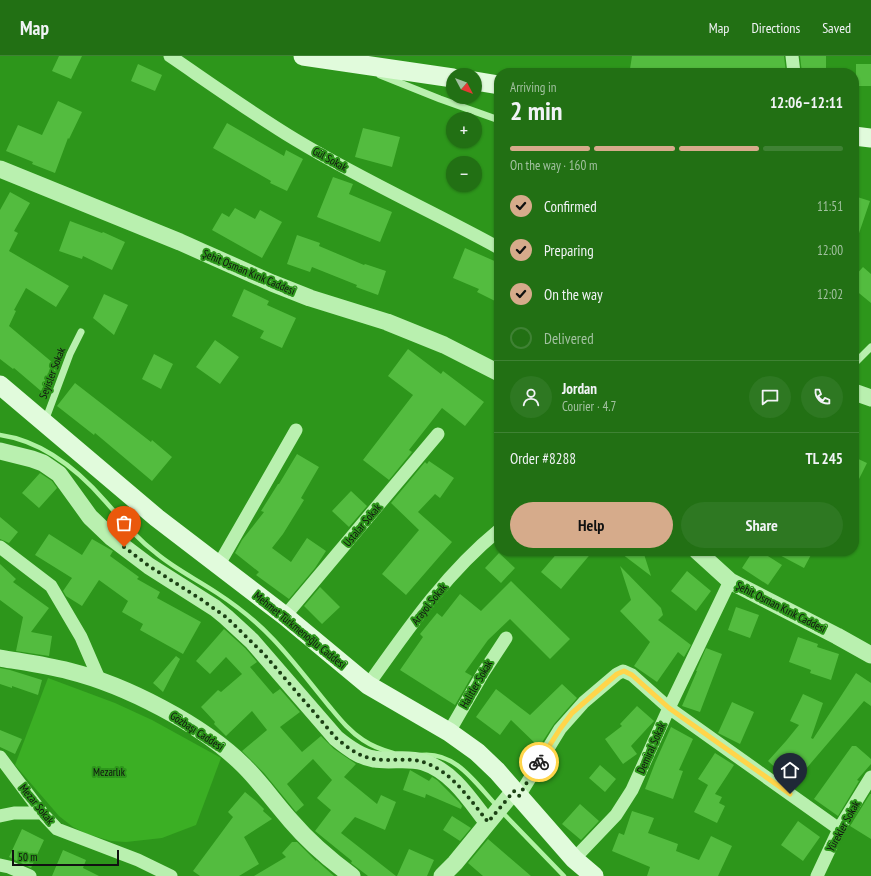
<!DOCTYPE html>
<html lang="en">
<head>
<meta charset="utf-8">
<style>
	:root { --surface:#227014; --page:#2e7822; --text:#f1f3f6; --muted:#a2c1a0; --line:#3f8234; --accent:#d6ab8b }
	body { margin:0; font-family:"PT Sans Narrow",sans-serif; background:var(--page); color:var(--text); height:100vh; display:flex; flex-direction:column; font-size:15px; white-space:nowrap }
	* { box-sizing:border-box; margin:0 }
	p { font-size:13px; color:var(--muted) }
	.icon { flex:none; width:22px; height:22px; fill:none; stroke:currentColor; stroke-width:2; stroke-linecap:round; stroke-linejoin:round }
	.map { position:relative; flex:1; overflow:hidden }
	.sheet { position:absolute; left:494px; top:12px; width:365px; height:488px; display:flex; flex-direction:column; background:var(--surface); border-radius:16px; box-shadow:0 1px 3px #0004 }
	.sheet>* { flex:none }
	.needle { width:26px; rotate:131deg }
	.fabs { position:absolute; left:446px; top:12px; display:grid; gap:8px }
	.fabs a { display:grid; place-items:center; width:36px; height:36px; border-radius:50%; background:var(--surface); box-shadow:0 1px 3px #0004; font-size:20px }
	.scale { position:absolute; left:12px; bottom:10px; width:107px; box-sizing:border-box; padding-left:4px; border:2px solid #111; border-top:0; font-size:11px; line-height:14px; white-space:nowrap; color:#111; -webkit-text-stroke:3px #2d961b; paint-order:stroke }
	.pin { position:absolute; display:grid; place-items:center; width:34px; height:34px; color:#fff; margin:-41px -17px; border-radius:50% 50% 50% 0; rotate:-45deg; box-shadow:0 0 4px #0007 }
	.pin .icon { rotate:45deg }
	.courier { position:absolute; display:grid; place-items:center; width:40px; height:40px; margin:-20px; border:3px solid #ffd54a; border-radius:50%; background:#fff; color:#222; box-shadow:0 1px 5px #0007 }
	.head em { font-style:normal; font-weight:700 }
	.head div { display:flex; flex-direction:column-reverse }
	.head { display:flex; align-items:center; justify-content:space-between; height:68px; padding:0 16px }
	h1 { font-size:26px; font-weight:700; line-height:30px }
	.bar { display:grid; grid-template-columns:repeat(4,1fr); gap:6px 4px; align-content:center; height:48px; padding:0 16px }
	.bar i { height:5px; border-radius:3px; background:var(--line) }
	.bar .on { background:var(--accent) }
	.bar p { grid-column:span 4 }
	.line { display:flex; align-items:center; gap:10px; padding:0 16px; border-top:1px solid var(--line) }
	.line div { flex:1 }
	.round { display:grid; place-items:center; flex:none; width:42px; height:42px; border-radius:21px; background:var(--page) }
	ol { padding:0 16px; list-style:none }
	li { display:flex; align-items:center; gap:12px; height:44px }
	li p { margin-inline-start:auto }
	li .icon { padding:4px; border-radius:50%; background:var(--accent); color:#111; stroke-width:4 }
	li:last-child { color:var(--muted) }
	li i { width:22px; height:22px; border:2px solid var(--line); border-radius:50% }
	.primary-button { display:flex; gap:8px; margin-top:auto; padding:8px 16px }
	.primary-button a { flex:1; height:46px; border-radius:24px; background:var(--accent); color:#111; font-size:16px; font-weight:700; line-height:46px; text-align:center }
	.primary-button a+a { background:var(--page); color:var(--text) }
	header { display:flex; align-items:center; gap:24px; box-sizing:border-box; height:56px; padding:0 20px; background:var(--surface); border-bottom:1px solid var(--line) }
	header strong { font-size:19px }
	nav { display:flex; gap:22px; margin-inline-start:auto; font-size:14px }
	.map>svg:first-child { display:block }
</style>
</head>
<body>
<header>
<strong>Map</strong>
<nav><a>Map</a><a>Directions</a><a>Saved</a></nav>
</header>
<div class="map">
<svg width="871" height="820" viewBox="0 0 871 820">
	<rect width="100%" height="100%" fill="#2d961b"/>
	<path fill="#3baf24" d="M48 622 115 647 152 664 221 702 196 769 162 782 126 786 111 785 87 778 73 771 59 760 15 709Z"/>
	<g fill="none" stroke-linecap="round" stroke-linejoin="round">
		<path stroke="#b0f2a2" stroke-width="4.5" d="M0 379C42 385 78 414 105 445 122 464 136 482 156 497 175 513 196 523 217 537 237 550 256 565 273 583 293 604 310 627 329 650 339 662 349 675 363 684 372 690 382 694 393 697
			M421 699C456 695 476 728 497 750
			M502 756 564 820"/>
	</g>
	<path fill="#53bc3f" d="M59 0H82L71 23 52 15Z
		M632 0H784L786 17H718V14L680 13 679 17H656L630 13Z
		M800 0H826V17H802Z
		M138 8 162 19 155 35 131 25Z
		M856 8H871V30H856Z
		M58 45 82 56 69 83 68 82 55 117 32 108 33 106 6 95 18 69 42 79Z
		M227 67 284 100 286 94 303 103 287 135 270 127 271 125 213 92Z
		M363 72 400 81 392 111 355 101Z
		M333 121 353 128 349 138 392 156 380 186 317 161Z
		M10 136 30 147 14 175 18 177 9 195 69 230 56 251 26 232 14 254 16 255 9 270 59 312 41 335 14 312 13 313 0 303V154Z
		M854 140 870 145 856 186H854Z
		M235 152 255 163 260 154 282 166 262 202 212 174 222 157 229 161Z
		M70 165 102 177 103 176 125 186 112 214 83 200 82 203 59 195Z
		M297 179 320 187 319 190 364 209 365 208 386 215 378 239 356 231 357 229 312 211 310 216 287 208Z
		M465 192 499 207V247L477 236 479 233 453 222Z
		M863 211 871 218V247L854 233V221Z
		M244 233 269 245 267 249 296 262 282 292 260 282 264 275 232 260Z
		M104 238 128 249 114 279 93 262Z
		M215 284 239 301 220 328 196 311Z
		M408 293 441 318 443 315 484 346 465 370 442 352 409 394 412 396 389 424 363 404 413 339 388 320Z
		M154 298 173 308 161 333 142 323Z
		M75 327 151 386 152 384 172 401 152 425 95 377 94 379 57 350Z
		M297 398 319 411 301 442 304 444 283 478 272 492 291 506 307 482 326 495 315 512 289 543 256 519 259 516 235 497 242 484 264 456 261 455 278 428H279Z
		M854 401 867 407 854 433Z
		M429 405 454 422 440 442 435 438 418 456 452 486 406 539 382 518 419 474 391 447 425 406 427 408Z
		M40 417 52 425 57 432 39 452 22 437Z
		M351 435 367 450 349 471 332 455Z
		M0 461 18 476 9 487 0 483Z
		M49 478 82 499 92 483 113 495 110 500 139 521 137 523 160 536 157 542 201 566 183 598 140 574 143 568 122 556 128 545 99 524 82 550 66 540 63 535 72 522 35 499Z
		M559 495H593L561 533 541 516Z
		M618 495H643L651 520Z
		M753 495H760L782 509 768 529 742 512Z
		M772 495H813L804 512Z
		M499 497 515 512 501 527 485 512Z
		M0 508 16 523 13 526 49 552 31 576 52 580 49 600 16 595 23 561 0 544Z
		M620 510 661 552 663 559 658 564 691 589 684 601 678 596 657 626 634 610 650 586 620 555 631 544Z
		M687 515 711 535 696 555 671 535Z
		M511 525 570 583 550 603 510 563 488 584 465 616 472 620 455 649 400 614 423 581 420 578 437 557 442 561 460 538 481 555Z
		M320 531 340 551 322 568 304 550Z
		M736 551 759 559 750 582 728 574Z
		M224 573 245 592 257 606 250 611 273 638 280 633 300 656 280 671 302 696 321 680 334 693 356 708 344 721 377 748 381 739 396 746 385 774 355 761 341 777 396 820H368L351 807 352 805 315 775 331 754 317 742 332 724 313 703 287 728 304 749 296 756 264 717 242 695 267 674 252 655 226 680 214 668 215 666 201 651 218 634 221 636 242 618 226 601 210 618 196 605Z
		M798 581 818 588 817 591 839 598 831 624 810 617 811 614 789 606Z
		M706 592 722 598 700 656 682 650 697 615H696Z
		M176 600 180 603 163 636 153 627Z
		M0 612 10 614 42 624 38 639 12 630V632L0 628Z
		M856 617 871 627V650L864 645 793 728 768 705 786 685 799 669 790 665 803 638 823 647 811 682 813 683Z
		M562 628 577 642 554 668 539 691 511 664 500 679 476 661 496 633 530 659Z
		M732 646 754 656 740 688 718 677Z
		M637 650 654 665 631 690 637 698 623 708 605 683 622 670 620 668Z
		M671 671 693 683 679 714 683 715 673 743 645 733 655 707Z
		M0 674 22 683 15 698 0 691Z
		M852 690H856L871 703V708L857 724 859 725 838 760 814 743Z
		M715 697 734 709 715 738 722 741 719 747 725 750 717 767 694 756 708 729 698 723Z
		M600 709 616 723 605 736 589 722Z
		M410 714 429 725 432 721 437 724 459 746 462 750 461 753 426 738 425 742 403 734Z
		M245 736 256 745 264 753 263 755 272 763 244 781 259 808 239 820H200L193 815 233 761 228 756Z
		M870 738H871V783L850 770Z
		M580 748 599 765 581 784 562 768Z
		M632 755 654 762 648 777 678 788 676 795 699 804 711 780 732 790 718 820H647L650 811 612 795 619 777 624 779Z
		M452 760 471 772 460 785 443 774Z
		M798 765 820 781 803 805 781 789Z
		M22 773 44 784 31 812 9 801Z
		M488 783 531 820H483L468 807Z
		M292 786H297L316 805V804L334 820H254L286 801 282 797Z
		M409 793 434 804 427 820H397Z
		M63 794 86 804 83 812 99 820H52Z"/>
	<g fill="none" stroke-linecap="round" stroke-linejoin="round">
		<path stroke="#b9f0af" stroke-width="7" d="M380 19 440 43 499 64
			M854 308 871 291
			M45 365 70 298 81 276"/>
		<path stroke="#b9f0af" stroke-width="13" d="M170 0C211 28 253 58 296 84 362 124 432 155 499 192
			M792 0 794 17
			M0 491 51 530 81 581 100 625
			M218 510 296 374
			M285 560 438 378
			M368 629C407 574 446 517 499 474
			M449 676 483 617 506 582
			M0 701 42 757 57 773 138 804 171 820
			M519 740 560 673 584 646 617 618 623 615 632 619 669 652 839 773
			M0 760 14 757H42
			M574 803 616 759 632 734 669 652 730 525
			M0 809 9 811 30 820
			M817 820 839 773 871 721"/>
		<path stroke="#b9f0af" stroke-width="17" d="M0 113 180 186 272 227 310 242 387 266 444 289 499 317
			M854 336 871 342
			M0 395 32 403 43 407 59 418 90 461 112 482 149 510 215 552 226 561 252 585 336 682C347 691 360 701 374 703 390 706 407 701 423 706 452 715 470 744 487 766
			M697 495 730 525 837 580 871 599
			M0 602C23 606 46 609 69 615 125 629 202 668 244 710 261 727 275 747 291 765 309 786 330 804 352 820
			M442 820 455 807 514 735"/>
		<path stroke="#e1fbdc" stroke-width="19" d="M303 0 453 22
			M475 25 499 29
			M854 80 871 82
			M0 329 157 462 285 560 368 629 449 676 477 696 497 715 574 803 594 820"/>
	</g>
	<g fill="none" stroke-linecap="round" stroke-linejoin="round">
		<path stroke="#1b4014" stroke-width="4" stroke-dasharray="0 7.2" d="M124 491 149 510 202 544 226 561 264 598 336 682C347 691 359 701 374 703 390 706 407 701 423 706 452 715 470 744 488 766L514 735 519 740 539 706"/>
		<path stroke="#ffd54a" stroke-width="5" d="M539 706 560 673 572 657 617 618 624 615 632 619 669 652 790 738"/>
	</g>
	<g text-anchor="middle" dominant-baseline="central" stroke-width="4" stroke-linejoin="round" paint-order="stroke">
		<g font-size="11" fill="#111" stroke="#2d961b">
			<text transform="translate(330 103) rotate(29)">Gül Sokak</text>
			<text transform="translate(249 216) rotate(23)">Şehit Osman Kırık Caddesi</text>
			<text transform="translate(52 317) rotate(-69)">Seyisler Sokak</text>
			<text transform="translate(362 469) rotate(-50)">Ustalar Sokak</text>
			<text transform="translate(429 548) rotate(-51)">Arayol Sokak</text>
			<text transform="translate(781 551) rotate(27)">Şehit Osman Kırık Caddesi</text>
			<text transform="translate(300 574) rotate(39)">Mehmet Türkmenoğlu Caddesi</text>
			<text transform="translate(476 628) rotate(-60)">Halitler Sokak</text>
			<text transform="translate(197 675) rotate(33)">Gözbaşı Caddesi</text>
			<text transform="translate(651 692) rotate(-66)">Demiral Sokak</text>
			<text transform="translate(37 748) rotate(51)">Mezar Sokak</text>
			<text transform="translate(843 770) rotate(-61)">Yürekler Sokak</text>
		</g>
		<g font-size="11" fill="#111" stroke="#2d961b">
			<text x="109" y="716">Mezarlık</text>
		</g>
	</g>
</svg>
<div class="fabs">
<a><svg class="needle" viewBox="-14 -14 28 28"><path d="M0-13l5 13h-10z" fill="#e53935"/><path d="M0 13l5-13h-10z" fill="#a2c1a0"/></svg></a>
<a>+</a>
<a>−</a>
</div>
<div class="scale">50 m</div>
<div class="pin" style="left:124px;top:491px;background:#ea580c"><svg class="icon" aria-label="bag" viewBox="0 0 24 24"><path d="M5 8h14l-1 12H6zM9 8a3 3 0 0 1 6 0"/></svg></div>
<div class="pin" style="left:790px;top:738px;background:#1f2937"><svg class="icon" aria-label="home" viewBox="0 0 24 24"><path d="M3 11l9-7 9 7M6 9v11h12V9"/></svg></div>
<div class="courier" style="left:539px;top:706px"><svg class="icon" aria-label="bike" viewBox="0 0 24 24"><circle cx="6" cy="16" r="4"/><circle cx="18" cy="16" r="4"/><path d="M6 16l4-8h5l3 8M10 8l3 8H6M13 5h3"/></svg></div>
<section class="sheet">
<div class="head"><div><h1>2 min</h1><p>Arriving in</p></div><em>12:06–12:11</em></div>
<div class="bar"><i class="on"></i><i class="on"></i><i class="on"></i><i></i><p>On the way · 160 m</p></div>
<ol>
<li><svg class="icon" aria-label="check" viewBox="0 0 24 24"><path d="M5 12l5 5 9-10"/></svg>Confirmed<p>11:51</p></li>
<li><svg class="icon" aria-label="check" viewBox="0 0 24 24"><path d="M5 12l5 5 9-10"/></svg>Preparing<p>12:00</p></li>
<li><svg class="icon" aria-label="check" viewBox="0 0 24 24"><path d="M5 12l5 5 9-10"/></svg>On the way<p>12:02</p></li>
<li><i></i>Delivered</li>
</ol>
<div class="line" style="height:72px"><a class="round"><svg class="icon" aria-label="person" viewBox="0 0 24 24"><circle cx="12" cy="8" r="4"/><path d="M4 21q1-7 8-7t8 7"/></svg></a><div><b>Jordan</b><p>Courier · 4.7</p></div><a class="round"><svg class="icon" aria-label="chat" viewBox="0 0 24 24"><path d="M4 5h16v11H9l-5 4z"/></svg></a><a class="round"><svg class="icon" aria-label="phone" viewBox="0 0 24 24"><path d="M5 4h4l2 5-3 2q2 4 5 5l2-3 5 2v4C11 20 4 13 5 4z"/></svg></a></div>
<div class="line" style="height:52px"><div>Order #8288</div><b>TL 245</b></div>
<div class="primary-button"><a>Help</a><a>Share</a></div>
</section>
</div>
</body>
</html>
